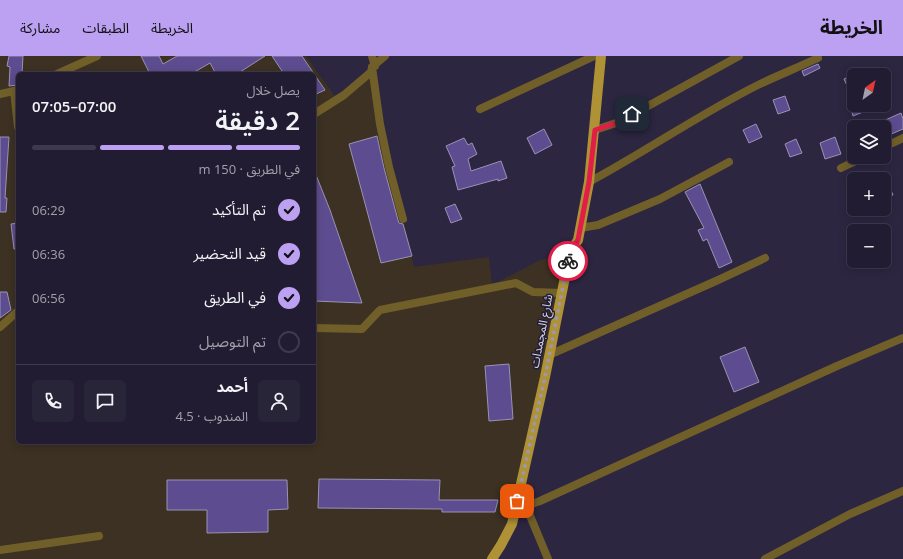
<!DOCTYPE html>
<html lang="ar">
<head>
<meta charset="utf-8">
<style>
	:root { --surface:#211c31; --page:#292539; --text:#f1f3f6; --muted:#a2a1ab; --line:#3e3a4d; --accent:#bca0f2 }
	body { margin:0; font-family:"Open Sans","Noto Sans Arabic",sans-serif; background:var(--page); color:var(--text); direction:rtl; height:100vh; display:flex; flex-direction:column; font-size:15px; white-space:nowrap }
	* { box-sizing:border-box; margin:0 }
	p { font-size:13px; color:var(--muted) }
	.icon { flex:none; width:22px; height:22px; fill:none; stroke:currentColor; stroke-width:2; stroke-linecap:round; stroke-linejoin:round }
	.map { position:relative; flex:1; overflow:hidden; direction:ltr }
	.drawer { position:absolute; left:16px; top:16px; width:300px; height:372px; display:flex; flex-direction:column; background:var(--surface); border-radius:6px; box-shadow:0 2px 10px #0003,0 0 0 1px var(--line); direction:rtl }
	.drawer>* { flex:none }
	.needle { width:26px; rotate:33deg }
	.controls { position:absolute; left:847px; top:12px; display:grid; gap:8px }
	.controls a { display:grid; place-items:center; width:44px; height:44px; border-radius:6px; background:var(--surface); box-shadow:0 2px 10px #0003,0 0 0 1px var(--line); font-size:20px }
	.pin { position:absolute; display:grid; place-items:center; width:34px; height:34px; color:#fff; margin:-17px; border-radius:8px; box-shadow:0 2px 6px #0006 }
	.courier { position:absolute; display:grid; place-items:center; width:40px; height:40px; margin:-20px; border:3px solid #e11d48; border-radius:50%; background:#fff; color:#222; box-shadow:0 1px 5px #0007 }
	.headline em { font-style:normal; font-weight:600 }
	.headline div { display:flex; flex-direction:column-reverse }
	.headline { display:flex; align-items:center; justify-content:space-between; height:68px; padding:0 16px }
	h1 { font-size:26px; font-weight:600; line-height:30px }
	.bar { display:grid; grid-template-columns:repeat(4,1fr); gap:6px 4px; align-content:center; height:48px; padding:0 16px }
	.bar i { height:5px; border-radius:3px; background:var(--line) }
	.bar .selected { background:var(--accent) }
	.bar p { grid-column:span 4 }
	.line { display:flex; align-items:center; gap:10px; padding:0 16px; border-top:1px solid var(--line) }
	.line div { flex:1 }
	.round { display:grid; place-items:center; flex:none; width:42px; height:42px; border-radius:6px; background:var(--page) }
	ol { padding:0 16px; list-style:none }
	li { display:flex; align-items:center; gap:12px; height:44px }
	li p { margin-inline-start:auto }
	li .icon { padding:4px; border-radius:50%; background:var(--accent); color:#111; stroke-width:4 }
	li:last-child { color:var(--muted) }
	li i { width:22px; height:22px; border:2px solid var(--line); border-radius:50% }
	header { display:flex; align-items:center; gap:24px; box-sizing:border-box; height:56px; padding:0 20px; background:var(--accent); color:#111 }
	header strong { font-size:19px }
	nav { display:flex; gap:22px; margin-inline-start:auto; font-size:14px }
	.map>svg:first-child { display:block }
</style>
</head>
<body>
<header>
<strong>الخريطة</strong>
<nav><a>الخريطة</a><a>الطبقات</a><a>مشاركة</a></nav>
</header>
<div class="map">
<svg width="903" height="503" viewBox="0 0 903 503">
	<rect width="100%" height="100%" fill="#2c2641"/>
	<path fill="#3c3122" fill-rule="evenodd" d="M0 0H306L337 43 371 16 414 211 489 201 492 229 538 205 570 196 512 468 492 503H0ZM18 18H314V386H18Z"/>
	<path fill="#5d4c90" stroke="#9993b4" d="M9 0H23L22 18H18V29L9 30 10 11 7 10Z
		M141 0H159L163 8 177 0H265L237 18H216L210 7 191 18H150Z
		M272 0H302L325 34 314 39V18H284Z
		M818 8 820 12 804 20 802 15Z
		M854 18V45L844 23Z
		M785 40 790 54 778 58 773 44Z
		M850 49H860L863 56 853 60Z
		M901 57 903 63V73L889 79 883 65Z
		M756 68 762 81 749 87 743 74Z
		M544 73 552 89 535 98 527 82Z
		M377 80 384 112 398 164 399 167 403 168 412 200 381 207 349 88Z
		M0 81H9L5 142H7L6 156H0Z
		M835 81 841 98 825 103 820 87Z
		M464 82 468 89 472 87 477 98 468 103 471 115 501 105 507 122 498 125V123L458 134 452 111 455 110 446 90Z
		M796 83 802 97 790 101 785 88Z
		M314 114 330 154 362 247 314 245Z
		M884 118 893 139 884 142Z
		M700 128 732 206 719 212 707 183 703 185 698 174 704 172 685 136Z
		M455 148 462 163 451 167 445 152Z
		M18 167V193H14L11 168Z
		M0 236H7L11 254 0 262Z
		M745 291 759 326 734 336 720 301Z
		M509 308 513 363 489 365 485 310Z
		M319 423 440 424 439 444H498L495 456H442V453L318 452Z
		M167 424H287L288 453 268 454V476L207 477V454H167Z"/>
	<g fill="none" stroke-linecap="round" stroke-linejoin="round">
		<path stroke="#715f29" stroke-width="8" d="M372 0 375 10
			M372 11 380 68 389 111 403 163
			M57 18 97 0
			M14 35 18 71
			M0 38 18 34
			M480 53 594 0
			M314 58 344 39 371 16 372 11 385 0
			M595 74 619 66 739 0
			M884 91 903 82
			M841 112 864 101
			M589 126C647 95 701 57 760 28 779 19 799 11 818 2
			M580 172 598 169 660 143 729 106
			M0 271 18 255
			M314 272 362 273 380 254 516 227 533 236 562 237
			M549 299 716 225 765 202
			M517 445 526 450 540 445 837 310 903 282
			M526 450 548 503
			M0 494 99 480
			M765 503 850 458 903 435"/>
		<path stroke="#b09236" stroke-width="10" d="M492 503 501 489 512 468 545 321 570 196 578 184 589 126 601 0"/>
	</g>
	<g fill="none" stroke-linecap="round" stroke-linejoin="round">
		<path stroke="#9b97ac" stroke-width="4" stroke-dasharray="0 7.2" d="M517 445 545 321 568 205"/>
		<path stroke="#e11d48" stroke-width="5" d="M568 205 570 196 578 184 589 126 595 74 619 66 632 58"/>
	</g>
	<g text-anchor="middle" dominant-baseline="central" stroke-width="3" stroke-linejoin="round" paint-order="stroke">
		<g font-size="12" fill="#d7d4e6" stroke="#231d36">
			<text transform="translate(541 275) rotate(-79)">شارع المجمدات</text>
		</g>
	</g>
</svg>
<div class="controls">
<a><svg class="needle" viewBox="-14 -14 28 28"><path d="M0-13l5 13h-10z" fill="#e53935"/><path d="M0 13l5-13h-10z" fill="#a2a1ab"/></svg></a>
<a><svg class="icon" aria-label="layers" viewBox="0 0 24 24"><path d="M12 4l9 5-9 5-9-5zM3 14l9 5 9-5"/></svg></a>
<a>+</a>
<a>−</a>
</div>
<div class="pin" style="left:517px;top:445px;background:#ea580c"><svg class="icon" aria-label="bag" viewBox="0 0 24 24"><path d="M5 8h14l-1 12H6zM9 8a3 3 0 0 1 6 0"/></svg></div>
<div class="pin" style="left:632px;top:58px;background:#1f2937"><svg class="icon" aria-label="home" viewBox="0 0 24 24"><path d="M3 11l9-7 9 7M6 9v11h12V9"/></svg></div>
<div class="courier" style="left:568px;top:205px"><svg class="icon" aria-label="bike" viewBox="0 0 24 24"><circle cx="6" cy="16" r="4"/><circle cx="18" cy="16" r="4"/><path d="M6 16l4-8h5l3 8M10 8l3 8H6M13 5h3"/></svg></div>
<section class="drawer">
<div class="headline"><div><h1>2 دقيقة</h1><p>يصل خلال</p></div><em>07:00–07:05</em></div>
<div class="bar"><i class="selected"></i><i class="selected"></i><i class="selected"></i><i></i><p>في الطريق · 150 m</p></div>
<ol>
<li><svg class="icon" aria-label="check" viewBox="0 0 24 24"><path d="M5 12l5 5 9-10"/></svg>تم التأكيد<p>06:29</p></li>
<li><svg class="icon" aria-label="check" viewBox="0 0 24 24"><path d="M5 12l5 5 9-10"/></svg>قيد التحضير<p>06:36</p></li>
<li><svg class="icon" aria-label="check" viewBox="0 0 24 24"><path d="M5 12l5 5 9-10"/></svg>في الطريق<p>06:56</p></li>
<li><i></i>تم التوصيل</li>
</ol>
<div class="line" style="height:72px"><a class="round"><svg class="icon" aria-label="person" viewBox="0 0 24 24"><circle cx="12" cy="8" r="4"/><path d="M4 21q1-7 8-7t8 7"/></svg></a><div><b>أحمد</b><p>المندوب · 4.5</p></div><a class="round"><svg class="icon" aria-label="chat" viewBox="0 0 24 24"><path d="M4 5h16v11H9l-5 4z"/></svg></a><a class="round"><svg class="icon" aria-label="phone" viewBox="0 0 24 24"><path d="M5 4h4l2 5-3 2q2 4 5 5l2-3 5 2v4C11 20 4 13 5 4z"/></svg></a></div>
</section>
</div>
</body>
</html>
